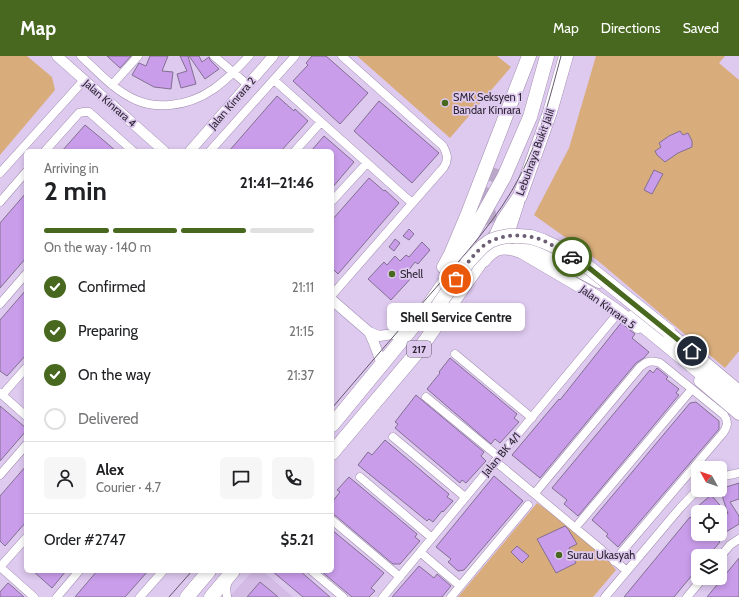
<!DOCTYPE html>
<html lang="en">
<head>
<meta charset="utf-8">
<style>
	:root { --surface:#fff; --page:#f6f6f6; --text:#202124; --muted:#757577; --line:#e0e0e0; --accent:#47681e }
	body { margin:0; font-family:Cabin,sans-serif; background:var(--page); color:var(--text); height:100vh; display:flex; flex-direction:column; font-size:15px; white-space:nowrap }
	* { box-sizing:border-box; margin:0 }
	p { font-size:13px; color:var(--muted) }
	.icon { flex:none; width:22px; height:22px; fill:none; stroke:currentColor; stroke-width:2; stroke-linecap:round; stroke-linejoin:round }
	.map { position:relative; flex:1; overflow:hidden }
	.side { position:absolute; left:24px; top:93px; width:310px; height:424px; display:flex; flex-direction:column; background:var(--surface); border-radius:6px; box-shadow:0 2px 6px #0003 }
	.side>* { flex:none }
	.needle { width:26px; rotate:310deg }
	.controls { position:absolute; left:691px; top:405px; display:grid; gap:8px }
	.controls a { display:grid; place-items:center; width:36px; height:36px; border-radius:6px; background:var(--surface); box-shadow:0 2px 6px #0003; font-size:20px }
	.pin { position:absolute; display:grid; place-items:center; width:34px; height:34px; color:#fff; margin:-17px; border:2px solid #fff; border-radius:50%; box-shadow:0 1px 4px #0007 }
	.courier { position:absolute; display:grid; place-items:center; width:40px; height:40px; margin:-20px; border:3px solid #47681e; border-radius:50%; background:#fff; color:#222; box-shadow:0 1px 5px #0007 }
	.bubble { position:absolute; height:28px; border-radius:6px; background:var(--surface); box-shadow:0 2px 6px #0003; font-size:13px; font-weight:700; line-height:28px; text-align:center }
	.head em { font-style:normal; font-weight:700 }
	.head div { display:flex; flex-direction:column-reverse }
	.head { display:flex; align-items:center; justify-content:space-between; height:68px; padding:0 20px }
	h1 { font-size:26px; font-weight:700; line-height:30px }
	.bar { display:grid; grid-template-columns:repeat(4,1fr); gap:6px 4px; align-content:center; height:48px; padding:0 20px }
	.bar i { height:5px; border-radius:3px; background:var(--line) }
	.bar .active { background:var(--accent) }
	.bar p { grid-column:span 4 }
	.line { display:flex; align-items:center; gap:10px; padding:0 20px; border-top:1px solid var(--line) }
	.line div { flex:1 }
	.round { display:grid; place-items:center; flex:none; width:42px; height:42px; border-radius:6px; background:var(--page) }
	ol { padding:0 20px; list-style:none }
	li { display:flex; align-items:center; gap:12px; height:44px }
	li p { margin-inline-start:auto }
	li .icon { padding:4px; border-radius:50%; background:var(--accent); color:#fff; stroke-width:4 }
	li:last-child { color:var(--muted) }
	li i { width:22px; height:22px; border:2px solid var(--line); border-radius:50% }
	header { display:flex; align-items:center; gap:24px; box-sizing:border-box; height:56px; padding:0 20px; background:var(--accent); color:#fff }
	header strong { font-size:19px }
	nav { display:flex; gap:22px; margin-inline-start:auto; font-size:14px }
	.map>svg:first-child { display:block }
</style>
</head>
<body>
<header>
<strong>Map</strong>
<nav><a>Map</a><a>Directions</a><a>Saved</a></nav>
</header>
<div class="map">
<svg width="739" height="541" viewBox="0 0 739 541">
	<rect width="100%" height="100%" fill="#dec9ef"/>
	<path fill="#d3bbe6" d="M253 515H263L293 541H229Z"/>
	<path fill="#d9ad7b" d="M0 0H27L52 21 55 34 0 99Z
		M357 0H497L511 11 450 82Z
		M596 0H725L719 7 739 24V295L725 312 597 204 534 159 569 92Z
		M537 447 594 487 616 514 593 541H458Z"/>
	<path fill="#ca9deb" stroke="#826f91" d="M107 0H131L120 12Z
		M150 0H168L162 15 173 16 171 33 154 31 132 19 139 7 146 10Z
		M180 0H188L196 28 181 32 177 18 187 15Z
		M189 0H199L202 6 209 1 210 4 219 13 205 23Z
		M312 0H326L368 37 340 68 293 25 308 9 306 7Z
		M277 40 294 55 295 53 308 65 281 95H229Z
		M379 45 439 97 412 127 354 75Z
		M85 69 102 83 116 95H62Z
		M680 75 683 79 688 77 692 85V91L678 97 665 106 657 99 655 95 661 91 659 87 669 80Z
		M324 80 354 106 332 132V95H311Z
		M654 114 663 118 652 138 644 134Z
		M369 122 384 135 385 134 399 147 338 218 332 212V164Z
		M26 137V202L0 232V167Z
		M409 173 414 178 409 184 403 180Z
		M395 183 400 187 394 195 389 191Z
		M422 186 430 194 418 208 415 206 408 215 413 220 391 244 368 223 384 206 387 209 395 200 400 205 406 199 409 201Z
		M26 234V299L7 320 0 315V264Z
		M621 267 635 278 632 282 649 296 644 302 636 307 540 422 512 399 559 343 560 344Z
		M450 302 517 358 514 362 519 366 500 387 495 383 491 388 427 333 440 317 439 316Z
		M657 312 668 321 666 323 679 333 676 337 679 339 578 460 564 448 567 444 552 432 650 314 653 317Z
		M416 339 423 345 484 396 481 400 486 405 466 427 462 424 460 427 395 372 398 368 395 366Z
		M696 346 719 365V373L618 491 606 480 608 478 592 464 690 347Z
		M0 350 26 372V375L0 405Z
		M385 384 449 438 447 441 453 445 443 456 442 455 433 466 429 463 427 465 358 409 368 396 372 399Z
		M26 410V466L5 490 0 485V440Z
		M494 420 523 445 464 514 458 515 448 506 451 503 436 491Z
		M349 421 417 478 415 481 420 485 400 508H393L336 460 332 458V446L340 436 337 434Z
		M739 427V443L730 446 739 460V468L726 476 720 466V456H701L697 451 711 439 728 458 720 433Z
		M690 461 698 467V478H711L720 486 708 500H698V512L674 541H624Z
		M565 470 568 473 577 488 569 492 576 507 556 517 537 483Z
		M332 474 384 517 371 532 375 535 369 541H352L321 515H332Z
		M517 490 529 500 522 507 511 496Z
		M739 502V541H707Z
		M419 510 434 522 437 518 451 530 442 541H392Z
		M33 515H66L52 532Z
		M97 515H148L125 541H75Z
		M272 515H300L330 541H303Z
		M260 526 271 535 278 541H247Z
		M8 527 14 532 24 541H0V536Z"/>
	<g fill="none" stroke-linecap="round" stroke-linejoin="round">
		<path stroke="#bba8c9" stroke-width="14" stroke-dasharray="14 7" stroke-linecap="butt" d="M498 113 489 138 488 154 491 165 496 176 504 183"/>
		<g stroke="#a18db0" stroke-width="9">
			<path id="minor" d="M81 0C98 16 115 35 136 44 147 49 158 50 170 49 205 46 226 25 249 0
				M214 0 248 29
				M274 24 412 147
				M112 29 138 0
				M45 95 79 57 84 56H89L133 95
				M210 95 295 0
				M295 95 321 66
				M0 117 84 24
				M332 145 367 107
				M0 146 26 116
				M332 239 444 111C449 103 447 98 443 90L342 0
				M0 248 26 218
				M455 298 532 362
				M0 337 26 360
				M2 339 26 312
				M426 341 499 401
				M393 381 465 441
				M495 405 627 515
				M0 419 26 389
				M360 421 432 482
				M720 421 739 417
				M535 437 640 311C647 305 652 304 660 307L724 359C729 366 727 371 723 377L614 505
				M332 464 400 521
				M575 472 692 333
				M420 496 460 530
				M720 501 730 489 739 483
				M0 511 34 541
				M0 511 26 482
				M312 515 343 541
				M57 541 79 515
				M140 541 163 515
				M227 541 226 532 228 525
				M383 541 619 256
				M451 541 528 449
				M605 541 680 452 698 433
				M687 541 703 522"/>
		</g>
		<g stroke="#a18db0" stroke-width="11">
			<path id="tertiary" d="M57 0 164 95
				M190 95 273 0
				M332 244 369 276 374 287 380 303
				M369 276 379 280 400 277"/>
		</g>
		<g stroke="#a18db0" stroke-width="13">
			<path id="secondary" d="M518 147 510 172 512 177 518 183 599 226
				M484 205C495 191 504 190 521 196L596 240 619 256 638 271
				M661 270 739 335
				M700 325 739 358"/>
		</g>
		<g stroke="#a18db0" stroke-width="15">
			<path id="trunk" d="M444 211 451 198 467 160 529 0
				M633 261 739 348
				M332 369 420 262 447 223 504 121 530 61 547 0
				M332 397 419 294 477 211 496 180 503 165 520 140 550 56 566 0
				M187 541 209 515
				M211 541 233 515"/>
		</g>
		<use href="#minor" stroke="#fff" stroke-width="8"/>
		<use href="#tertiary" stroke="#fff" stroke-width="10"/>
		<use href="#secondary" stroke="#fff" stroke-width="12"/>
		<use href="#trunk" stroke="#fff" stroke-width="14"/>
		<path stroke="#63576c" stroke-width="1" d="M332 352C365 313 399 274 433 235 464 199 498 163 520 120 540 82 550 41 561 0
			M169 541 192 515"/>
		<g stroke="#a18db0" stroke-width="15" stroke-linecap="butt">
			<path id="trunk-bridge" d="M429 263 468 206 482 191 490 185 498 182 508 180H518L531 181 543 185 556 191 588 211 668 275"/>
		</g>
		<use href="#trunk-bridge" stroke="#fff" stroke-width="14"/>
	</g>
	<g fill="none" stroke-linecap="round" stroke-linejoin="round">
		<path stroke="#6b5e75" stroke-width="4" stroke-dasharray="0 7.2" d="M456 223C464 212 471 201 481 192 497 177 523 177 542 184 553 189 562 195 572 201"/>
		<path stroke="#47681e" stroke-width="5" d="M572 201 588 211 692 295"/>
	</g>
	<g fill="#47681e" stroke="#dec9ef" stroke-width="1.5">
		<circle cx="445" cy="47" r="4"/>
		<circle cx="392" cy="218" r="4"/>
		<circle cx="559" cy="499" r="4"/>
	</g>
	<g text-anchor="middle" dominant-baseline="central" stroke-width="3.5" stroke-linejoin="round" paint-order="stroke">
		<rect fill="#dec9ef" stroke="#62566b" stroke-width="1" x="407" y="285" width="24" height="16" rx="3"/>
		<g font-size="10" font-weight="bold" fill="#2d2533">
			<text x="419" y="293">217</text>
		</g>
		<g font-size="11" fill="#2d2533" stroke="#dec9ef" text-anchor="start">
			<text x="453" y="41">SMK Seksyen 1<tspan x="453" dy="13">Bandar Kinrara</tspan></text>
			<text x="400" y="218">Shell</text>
			<text x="567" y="499">Surau Ukasyah</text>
		</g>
		<g font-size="11" fill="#2d2533" stroke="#dec9ef">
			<text transform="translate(110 47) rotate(41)">Jalan Kinrara 4</text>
			<text transform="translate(232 47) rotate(-49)">Jalan Kinrara 2</text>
			<text transform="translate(535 96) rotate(-70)">Lebuhraya Bukit Jalil</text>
			<text transform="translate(608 251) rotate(36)">Jalan Kinrara 5</text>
			<text transform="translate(501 398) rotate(-50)">Jalan BK 4/1</text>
		</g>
	</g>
</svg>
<div class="controls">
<a><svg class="needle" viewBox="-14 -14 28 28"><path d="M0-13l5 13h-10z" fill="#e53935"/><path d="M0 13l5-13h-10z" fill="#757577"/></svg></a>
<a><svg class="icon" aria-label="locate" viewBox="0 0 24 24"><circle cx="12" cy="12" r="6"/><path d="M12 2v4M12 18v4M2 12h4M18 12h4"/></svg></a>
<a><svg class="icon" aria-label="layers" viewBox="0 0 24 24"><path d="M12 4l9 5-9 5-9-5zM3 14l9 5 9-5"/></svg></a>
</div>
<div class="pin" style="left:456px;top:223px;background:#ea580c"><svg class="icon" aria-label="bag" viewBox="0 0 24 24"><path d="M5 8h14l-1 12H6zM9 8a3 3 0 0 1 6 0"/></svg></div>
<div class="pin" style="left:692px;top:295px;background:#1f2937"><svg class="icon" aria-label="home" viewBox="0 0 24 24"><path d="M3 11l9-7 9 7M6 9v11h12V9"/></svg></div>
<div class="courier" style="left:572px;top:201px"><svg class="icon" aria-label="car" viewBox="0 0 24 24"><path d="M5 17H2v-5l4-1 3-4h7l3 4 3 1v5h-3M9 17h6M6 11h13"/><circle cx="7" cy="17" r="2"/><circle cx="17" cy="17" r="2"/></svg></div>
<div class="bubble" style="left:387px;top:247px;width:138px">Shell Service Centre</div>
<section class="side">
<div class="head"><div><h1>2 min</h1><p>Arriving in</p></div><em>21:41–21:46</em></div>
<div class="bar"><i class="active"></i><i class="active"></i><i class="active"></i><i></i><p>On the way · 140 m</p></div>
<ol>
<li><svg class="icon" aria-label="check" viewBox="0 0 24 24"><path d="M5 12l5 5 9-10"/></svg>Confirmed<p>21:11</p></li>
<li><svg class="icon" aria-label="check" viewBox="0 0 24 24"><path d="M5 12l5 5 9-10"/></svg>Preparing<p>21:15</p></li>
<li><svg class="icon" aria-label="check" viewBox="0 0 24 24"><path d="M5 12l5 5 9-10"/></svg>On the way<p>21:37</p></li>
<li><i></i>Delivered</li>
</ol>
<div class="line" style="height:72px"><a class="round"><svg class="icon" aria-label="person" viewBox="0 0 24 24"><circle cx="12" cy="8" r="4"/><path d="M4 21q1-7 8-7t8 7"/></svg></a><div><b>Alex</b><p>Courier · 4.7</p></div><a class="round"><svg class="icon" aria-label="chat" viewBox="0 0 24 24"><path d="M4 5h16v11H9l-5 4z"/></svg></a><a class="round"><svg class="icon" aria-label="phone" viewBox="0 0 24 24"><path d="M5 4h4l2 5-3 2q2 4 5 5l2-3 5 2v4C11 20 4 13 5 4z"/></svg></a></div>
<div class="line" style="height:52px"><div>Order #2747</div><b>$5.21</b></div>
</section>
</div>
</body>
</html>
